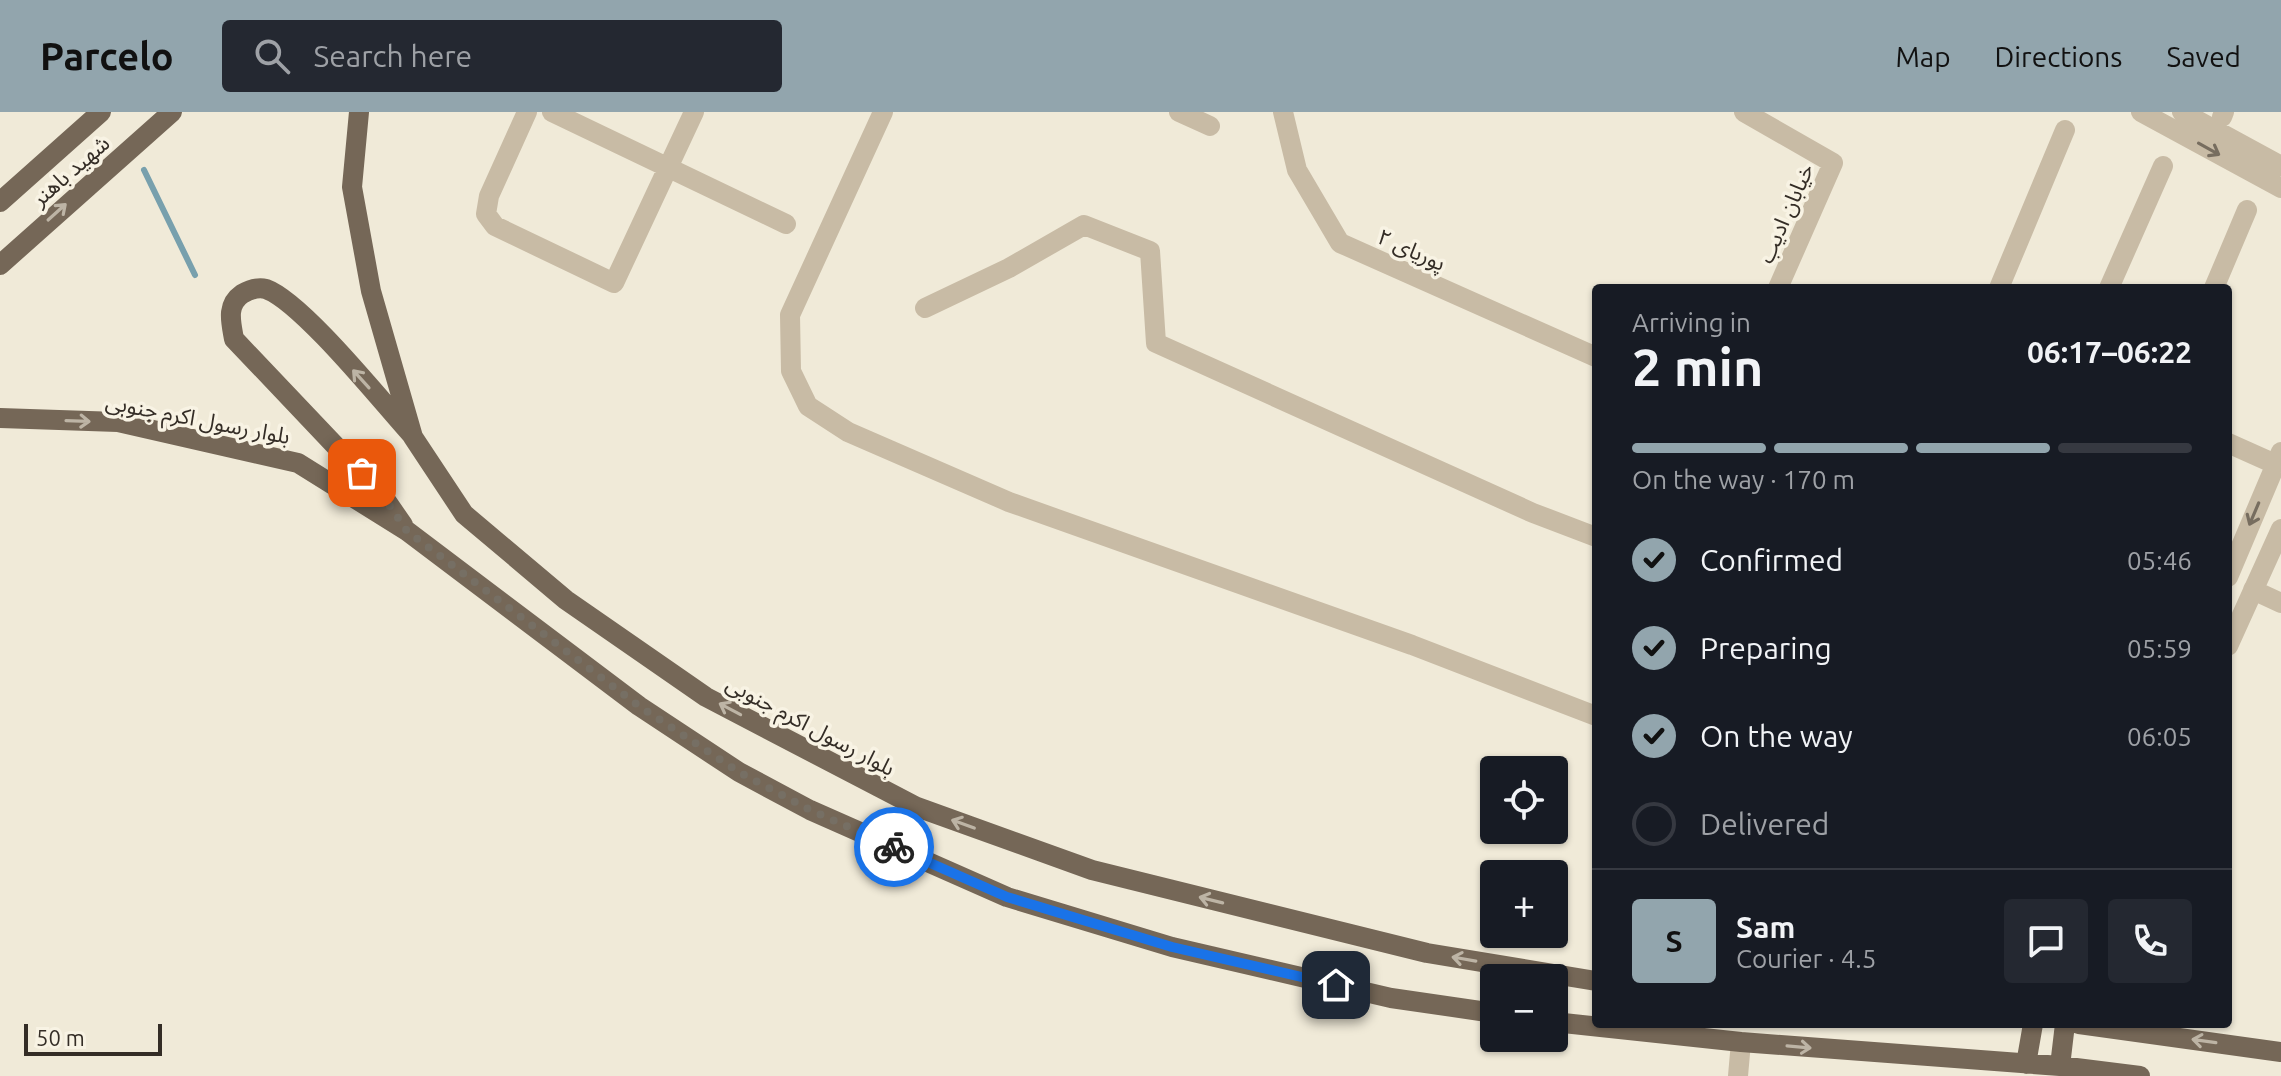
<!DOCTYPE html>
<html lang="en">
<head>
<meta charset="utf-8">
<style>
	:root { --surface:#171b24; --page:#242831; --text:#f1f3f6; --muted:#9ea1a6; --line:#363941; --accent:#92a5ad }
	body { margin:0; font-family:Ubuntu,"Noto Sans Arabic",sans-serif; background:var(--page); color:var(--text); height:100vh; display:flex; flex-direction:column; font-size:30px; white-space:nowrap }
	* { box-sizing:border-box; margin:0 }
	p { font-size:26px; color:var(--muted) }
	.icon { flex:none; width:44px; height:44px; fill:none; stroke:currentColor; stroke-width:2; stroke-linecap:round; stroke-linejoin:round }
	.map { position:relative; flex:1; overflow:hidden }
	.side { position:absolute; left:1592px; top:172px; width:640px; height:744px; display:flex; flex-direction:column; background:var(--surface); border-radius:8px; box-shadow:0 2px 6px #0004 }
	.side>* { flex:none }
	.controls { position:absolute; left:1480px; top:644px; display:grid; gap:16px }
	.controls a { display:grid; place-items:center; width:88px; height:88px; border-radius:8px; background:var(--surface); box-shadow:0 2px 6px #0004; font-size:40px }
	.scale { position:absolute; left:24px; bottom:20px; width:138px; box-sizing:border-box; padding-left:8px; border:4px solid #342d26; border-top:0; font-size:22px; line-height:28px; white-space:nowrap; color:#342d26; -webkit-text-stroke:6px #f8f3e4; paint-order:stroke }
	.pin { position:absolute; display:grid; place-items:center; width:68px; height:68px; color:#fff; margin:-34px; border-radius:16px; box-shadow:0 4px 12px #0006 }
	.courier { position:absolute; display:grid; place-items:center; width:80px; height:80px; margin:-40px; border:6px solid #1a73e8; border-radius:50%; background:#fff; color:#222; box-shadow:0 2px 10px #0007 }
	.headline em { font-style:normal; font-weight:700 }
	.headline div { display:flex; flex-direction:column-reverse }
	.headline { display:flex; align-items:center; justify-content:space-between; height:136px; padding:0 40px }
	h1 { font-size:52px; font-weight:700; line-height:60px }
	.bar { display:grid; grid-template-columns:repeat(4,1fr); gap:12px 8px; align-content:center; height:96px; padding:0 40px }
	.bar i { height:10px; border-radius:6px; background:var(--line) }
	.bar .on { background:var(--accent) }
	.bar p { grid-column:span 4 }
	.line { display:flex; align-items:center; gap:20px; padding:0 40px; border-top:2px solid var(--line) }
	.line div { flex:1 }
	.round { display:grid; place-items:center; flex:none; width:84px; height:84px; border-radius:8px; background:var(--page) }
	ol { padding:0 40px; list-style:none }
	li { display:flex; align-items:center; gap:24px; height:88px }
	li p { margin-inline-start:auto }
	li .icon { padding:8px; border-radius:50%; background:var(--accent); color:#111; stroke-width:4 }
	li:last-child { color:var(--muted) }
	li i { width:44px; height:44px; border:4px solid var(--line); border-radius:50% }
	header { display:flex; align-items:center; gap:48px; box-sizing:border-box; height:112px; padding:0 40px; background:var(--accent); color:#111 }
	header strong { font-size:38px }
	nav { display:flex; gap:44px; margin-inline-start:auto; font-size:28px }
	.search { width:560px; height:72px; background:var(--page); display:flex; align-items:center; gap:20px; box-sizing:border-box; padding:0 28px; border-radius:8px; color:var(--muted); font-size:30px }
	.map>svg:first-child { display:block }
</style>
</head>
<body>
<header>
<strong>Parcelo</strong>
<div class="search"><svg class="icon" aria-label="search" viewBox="0 0 24 24"><circle cx="10" cy="10" r="6"/><path d="M15 15l6 6"/></svg>Search here</div>
<nav><a>Map</a><a>Directions</a><a>Saved</a></nav>
</header>
<div class="map">
<svg width="2281" height="964" viewBox="0 0 2281 964">
	<rect width="100%" height="100%" fill="#f0ead8"/>
	<g fill="none" stroke-linecap="round" stroke-linejoin="round">
		<path stroke="#78a0ad" stroke-width="6" d="M144 58 195 163"/>
		<path stroke="#c8bba5" stroke-width="20" d="M527 0 489 84 486 102 495 114 614 171 694 0
			M552 0 786 112
			M883 0 790 203 791 259 808 294 848 320 1009 390 1412 533 1596 604
			M1179 0 1210 14
			M1283 0 1297 58 1340 131 1596 245
			M1744 0 1833 51 1778 176
			M2141 0 2281 76
			M2182 0 2281 54
			M2222 5 2224 0
			M1999 176 2065 18
			M2109 176 2163 54
			M2214 176 2247 98
			M925 196 1009 156 1084 113 1150 139 1156 231 1533 401 1596 425
			M2228 331 2275 352
			M2228 465 2281 340
			M2253 478 2281 491
			M2228 534 2281 417
			M1738 964 1741 930"/>
		<path stroke="#756757" stroke-width="20" d="M359 0 352 75 371 179 413 325 464 402 566 488 706 585 917 695 1092 758 1427 841 1596 869
			M0 90 101 0
			M0 153 172 0
			M0 306 118 310 298 351 407 419 639 594 739 660 810 698 1007 785 1172 835 1391 886 1494 901
			M403 413 383 384 234 227C231 210 226 193 242 182 249 178 258 175 266 177 302 190 382 290 411 322
			M1554 910 1741 930 2060 954 2140 964
			M2079 912 2281 940
			M2026 952 2033 912
			M2060 954 2065 912"/>
	</g>
	<defs><path id="oneway-shaft" d="M-6 0H5M1.5-3L5.5 0L1.5 3" fill="none" stroke-width="1.6" stroke-linecap="round" stroke-linejoin="round" transform="scale(2)"/></defs>
	<g stroke="#776d5f">
		<use href="#oneway-shaft" transform="translate(2209 37) rotate(29)"/>
		<use href="#oneway-shaft" transform="translate(2254 402) rotate(113)"/>
	</g>
	<g stroke="#bdb4a5">
		<use href="#oneway-shaft" transform="translate(57 100) rotate(-42)"/>
		<use href="#oneway-shaft" transform="translate(361 267) rotate(-132)"/>
		<use href="#oneway-shaft" transform="translate(78 309) rotate(2)"/>
		<use href="#oneway-shaft" transform="translate(730 597) rotate(-152)"/>
		<use href="#oneway-shaft" transform="translate(963 712) rotate(-160)"/>
		<use href="#oneway-shaft" transform="translate(1211 788) rotate(-166)"/>
		<use href="#oneway-shaft" transform="translate(1464 847) rotate(-170)"/>
		<use href="#oneway-shaft" transform="translate(2204 929) rotate(-172)"/>
		<use href="#oneway-shaft" transform="translate(1799 935) rotate(5)"/>
	</g>
	<g fill="none" stroke-linecap="round" stroke-linejoin="round">
		<path stroke="#766f64" stroke-width="8" stroke-dasharray="0 14.4" d="M362 361 383 384 407 419 639 594 739 660 810 698 894 735"/>
		<path stroke="#1a73e8" stroke-width="10" d="M894 735 1007 785 1172 835 1336 873"/>
	</g>
	<g text-anchor="middle" dominant-baseline="central" stroke-width="7" stroke-linejoin="round" paint-order="stroke">
		<g font-size="22" fill="#342d26" stroke="#f8f3e4">
			<text transform="translate(70 58) rotate(-41)">شهید باهنر</text>
			<text transform="translate(1785 101) rotate(-66)">خیابان ادیب</text>
			<text transform="translate(1412 137) rotate(24)">پوریای ۲</text>
			<text transform="translate(198 306) rotate(11)">بلوار رسول اکرم جنوبی</text>
			<text transform="translate(811 613) rotate(28)">بلوار رسول اکرم جنوبی</text>
		</g>
	</g>
</svg>
<div class="controls">
<a><svg class="icon" aria-label="locate" viewBox="0 0 24 24"><circle cx="12" cy="12" r="6"/><path d="M12 2v4M12 18v4M2 12h4M18 12h4"/></svg></a>
<a>+</a>
<a>−</a>
</div>
<div class="scale">50 m</div>
<div class="pin" style="left:362px;top:361px;background:#ea580c"><svg class="icon" aria-label="bag" viewBox="0 0 24 24"><path d="M5 8h14l-1 12H6zM9 8a3 3 0 0 1 6 0"/></svg></div>
<div class="pin" style="left:1336px;top:873px;background:#1f2937"><svg class="icon" aria-label="home" viewBox="0 0 24 24"><path d="M3 11l9-7 9 7M6 9v11h12V9"/></svg></div>
<div class="courier" style="left:894px;top:735px"><svg class="icon" aria-label="bike" viewBox="0 0 24 24"><circle cx="6" cy="16" r="4"/><circle cx="18" cy="16" r="4"/><path d="M6 16l4-8h5l3 8M10 8l3 8H6M13 5h3"/></svg></div>
<section class="side">
<div class="headline"><div><h1>2 min</h1><p>Arriving in</p></div><em>06:17–06:22</em></div>
<div class="bar"><i class="on"></i><i class="on"></i><i class="on"></i><i></i><p>On the way · 170 m</p></div>
<ol>
<li><svg class="icon" aria-label="check" viewBox="0 0 24 24"><path d="M5 12l5 5 9-10"/></svg>Confirmed<p>05:46</p></li>
<li><svg class="icon" aria-label="check" viewBox="0 0 24 24"><path d="M5 12l5 5 9-10"/></svg>Preparing<p>05:59</p></li>
<li><svg class="icon" aria-label="check" viewBox="0 0 24 24"><path d="M5 12l5 5 9-10"/></svg>On the way<p>06:05</p></li>
<li><i></i>Delivered</li>
</ol>
<div class="line" style="height:144px"><b class="round" style="background:var(--accent);color:#111">S</b><div><b>Sam</b><p>Courier · 4.5</p></div><a class="round"><svg class="icon" aria-label="chat" viewBox="0 0 24 24"><path d="M4 5h16v11H9l-5 4z"/></svg></a><a class="round"><svg class="icon" aria-label="phone" viewBox="0 0 24 24"><path d="M5 4h4l2 5-3 2q2 4 5 5l2-3 5 2v4C11 20 4 13 5 4z"/></svg></a></div>
</section>
</div>
</body>
</html>
